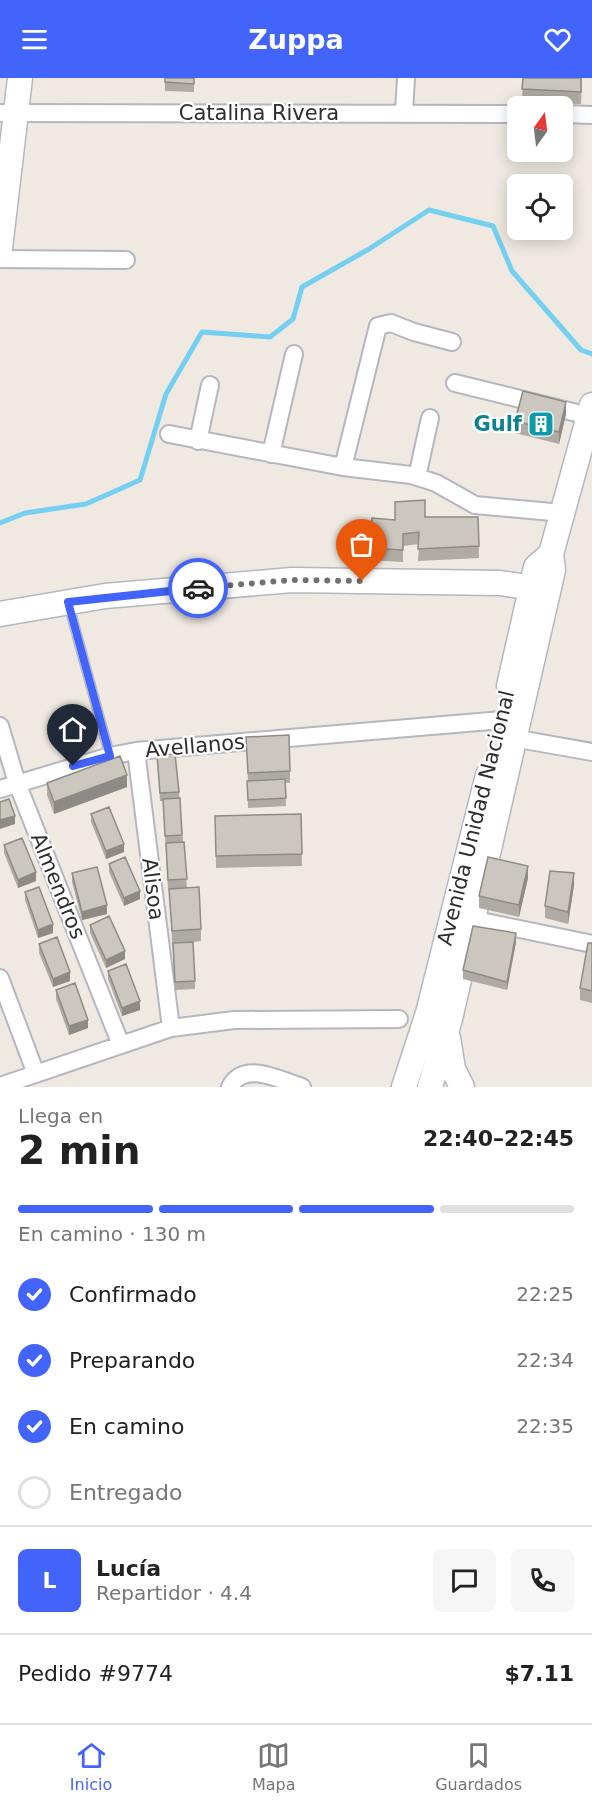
<!DOCTYPE html>
<html lang="es">
<head>
<meta charset="utf-8">
<style>
	:root { --surface:#fff; --page:#f6f6f6; --text:#222; --muted:#767676; --line:#e0e0e0; --accent:#4264fb }
	body { margin:0; font-family:"DejaVu Sans",sans-serif; background:var(--page); color:var(--text); height:100vh; display:flex; flex-direction:column; font-size:22px; white-space:nowrap }
	* { box-sizing:border-box; margin:0 }
	p { font-size:20px; color:var(--muted) }
	.icon { flex:none; width:33px; height:33px; fill:none; stroke:currentColor; stroke-width:2; stroke-linecap:round; stroke-linejoin:round }
	.map { position:relative; height:1009px; overflow:hidden }
	.drawer { display:flex; flex-direction:column; background:var(--surface); flex:1 }
	.drawer>* { flex:none }
	.needle { width:39px; rotate:14deg }
	.buttons { position:absolute; left:507px; top:18px; display:grid; gap:12px }
	.buttons a { display:grid; place-items:center; width:66px; height:66px; border-radius:9px; background:var(--surface); box-shadow:0 3px 15px #0003; font-size:30px }
	.pin { position:absolute; display:grid; place-items:center; width:51px; height:51px; color:#fff; margin:-62px -26px; border-radius:50% 50% 50% 0; rotate:-45deg; box-shadow:0 0 6px #0007 }
	.pin .icon { rotate:45deg }
	.courier { position:absolute; display:grid; place-items:center; width:60px; height:60px; margin:-30px; border:4px solid #4264fb; border-radius:50%; background:#fff; color:#222; box-shadow:0 2px 8px #0007 }
	.summary em { font-style:normal; font-weight:600 }
	.summary div { display:flex; flex-direction:column-reverse }
	.summary { display:flex; align-items:center; justify-content:space-between; height:102px; padding:0 18px }
	h1 { font-size:39px; font-weight:600; line-height:45px }
	.bar { display:grid; grid-template-columns:repeat(4,1fr); gap:9px 6px; align-content:center; height:72px; padding:0 18px }
	.bar i { height:8px; border-radius:4px; background:var(--line) }
	.bar .active { background:var(--accent) }
	.bar p { grid-column:span 4 }
	.line { display:flex; align-items:center; gap:15px; padding:0 18px; border-top:2px solid var(--line) }
	.line div { flex:1 }
	.round { display:grid; place-items:center; flex:none; width:63px; height:63px; border-radius:9px; background:var(--page) }
	ol { padding:0 18px; list-style:none }
	li { display:flex; align-items:center; gap:18px; height:66px }
	li p { margin-inline-start:auto }
	li .icon { padding:6px; border-radius:50%; background:var(--accent); color:#fff; stroke-width:4 }
	li:last-child { color:var(--muted) }
	li i { width:33px; height:33px; border:3px solid var(--line); border-radius:50% }
	header { display:flex; justify-content:space-between; align-items:center; height:78px; padding:0 18px; background:var(--accent); color:#fff; font-size:27px; font-weight:600 }
	.tabs { display:flex; justify-content:space-around; align-items:center; height:84px; border-top:2px solid var(--line); background:var(--surface); font-size:16px; color:var(--muted) }
	.tabs a { display:grid; justify-items:center; gap:3px }
	.tabs .active { color:var(--accent) }
	.map>svg:first-child { display:block }
</style>
</head>
<body>
<header><svg class="icon" aria-label="menu" viewBox="0 0 24 24"><path d="M4 6h16M4 12h16M4 18h16"/></svg>Zuppa<svg class="icon" aria-label="heart" viewBox="0 0 24 24"><path d="M12 20l-8-8c-3-5 5-10 8-4 3-6 11-1 8 4z"/></svg></header>
<div class="map">
<svg width="592" height="1009" viewBox="0 0 592 1009">
	<rect width="100%" height="100%" fill="#efe9e1"/>
	<g fill="none" stroke-linecap="round" stroke-linejoin="round">
		<path stroke="#75cff0" stroke-width="5" d="M0 445 25 435 86 426 140 402 166 316 202 254 270 259 293 241 302 209 369 171 429 132 493 148 512 193 581 272 592 276"/>
		<g stroke="#b4b7c1" stroke-width="11">
			<path id="lane" d="M69 528 110 678"/>
		</g>
		<g stroke="#b4b7c1" stroke-width="20">
			<path id="street" d="M404 34 406 0
				M0 35 518 36
				M562 36 592 37
				M0 181 126 182
				M452 264 414 254 391 245 378 248 343 389 411 397 436 405 475 427 563 435
				M455 305 589 338
				M169 356 343 389
				M198 363 210 307
				M271 376 294 276
				M417 399 430 340
				M0 648 17 705 121 967
				M513 660 592 674
				M136 673 171 950
				M0 711 110 678 136 673 502 642
				M471 841 592 866
				M0 900 36 996
				M0 1008 171 950 234 942 399 941
				M230 1009C244 982 280 1002 302 1009"/>
		</g>
		<g stroke="#b4b7c1" stroke-width="27">
			<path id="secondary" d="M0 170 20 0
				M0 536 105 518 292 502 500 505 547 512
				M509 608 536 489 551 476
				M448 960 453 991 462 1009
				M404 1009 428 935 488 697
				M430 1009 450 941 553 492 551 476 592 327"/>
		</g>
		<use href="#lane" stroke="#fff" stroke-width="8"/>
		<use href="#street" stroke="#fff" stroke-width="16"/>
		<use href="#secondary" stroke="#fff" stroke-width="24"/>
	</g>
	<path fill="#afaba4" d="M165 0H194V14L165 13Z
		M523 0H582L581 26 522 24Z
		M566 336 559 366 515 355V343Z
		M425 439H478L479 480 418 483 419 466 403 468V484L368 482V470L395 442Z
		M246 659 290 693V705H285L286 728 248 730 247 703H248Z
		M157 677 179 714 187 810 168 811 163 723H160Z
		M47 705 127 709 54 736 47 717Z
		M91 736 124 774 106 781 91 744Z
		M301 736 302 788 216 790 215 738Z
		M4 767 36 803 18 810 4 775Z
		M109 786 140 821 124 828 109 794Z
		M72 795 107 836 82 842 72 804Z
		M528 800 519 839 479 830V818Z
		M574 807 568 846 545 840V828Z
		M169 811 201 851V863L193 864 195 911 175 912Z
		M25 814 53 855 38 860 25 822Z
		M90 847 125 881 106 890 90 855Z
		M516 864 507 912 463 901V892Z
		M592 865V925L580 922V910Z
		M39 866 70 903 53 909 39 875Z
		M108 893 140 932 122 938 108 901Z
		M56 912 88 950 69 957 56 921Z"/>
	<path fill="#8e8b86" d="M566 324V336L559 366V354Z
		M127 697V709L54 736V724Z
		M15 738V746L0 751V742Z
		M124 766V774L106 781V773Z
		M528 788V800L519 839V827Z
		M36 794V803L18 810V802Z
		M574 795V807L568 846V834Z
		M140 813V821L124 828V820Z
		M107 827V836L82 842V834Z
		M53 846V855L38 860V852Z
		M516 855V864L507 912V904Z
		M125 873V881L106 890V882Z
		M70 894V903L53 909V901Z
		M140 923V932L122 938V930Z
		M88 942V950L69 957V948Z"/>
	<path fill="#cbc7bf" stroke="#8e8b86" stroke-width="1.5" d="M165 0H194V6L165 4Z
		M523 0H581V14L522 11Z
		M523 313 566 324 559 354 515 343Z
		M425 422V439H478L479 468 418 471 419 454 403 456V472L368 470 372 440 395 442V424Z
		M289 657 290 693 248 695 246 659Z
		M175 676 179 714 160 715 157 677Z
		M120 678 127 697 54 724 47 705Z
		M285 701 286 720 248 722 247 703Z
		M180 720 182 757 165 758 163 721Z
		M9 721 15 738 0 742V724Z
		M109 729 124 766 106 773 91 736Z
		M301 736 302 776 216 778 215 738Z
		M22 760 36 794 18 802 4 767Z
		M184 764 187 801 168 802 166 765Z
		M125 779 140 813 124 820 109 786Z
		M488 779 528 788 519 827 479 818Z
		M97 789 107 827 82 834 72 795Z
		M550 793 574 795 568 834 545 828Z
		M39 809 53 846 38 852 25 814Z
		M199 809 201 851 172 853 169 811Z
		M109 838 125 873 106 882 90 847Z
		M473 848 516 855 507 904 463 892Z
		M57 859 70 894 53 901 39 866Z
		M193 864 195 903 175 904 173 865Z
		M588 865H592V913L580 910Z
		M126 886 140 923 122 930 108 893Z
		M75 905 88 942 69 948 56 912Z"/>
	<g fill="none" stroke-linecap="round" stroke-linejoin="round">
		<path stroke="#726f6d" stroke-width="6" stroke-dasharray="0 10.8" d="M198 510 292 502 362 503"/>
		<path stroke="#4264fb" stroke-width="8" d="M73 688 110 678 68 524 198 510"/>
	</g>
	<defs>
		<g id="building-square" transform="scale(1.35)"><rect x="-9" y="-9" width="18" height="18" rx="4" fill="#0f9aa8" stroke="#fff"/><path d="M-4-6H4V6H1V3H-1V6H-4ZM-2.5-4.3h1.7v1.8h-1.7ZM.8-4.3h1.7v1.8H.8ZM-2.5-1h1.7V.8h-1.7ZM.8-1h1.7V.8H.8Z" fill="#fff"/></g>
	</defs>
	<g fill-rule="evenodd">
		<use href="#building-square" x="541" y="346"/>
	</g>
	<g text-anchor="middle" dominant-baseline="central" stroke-width="4.5" stroke-linejoin="round" paint-order="stroke">
		<g font-size="21" fill="#2e2e2e" stroke="#fff">
			<text x="259" y="35">Catalina Rivera</text>
			<text transform="translate(195 668) rotate(-5)">Avellanos</text>
			<text transform="translate(476 740) rotate(-76)">Avenida Unidad Nacional</text>
			<text transform="translate(58 808) rotate(68)">Almendros</text>
			<text transform="translate(153 811) rotate(83)">Alisoa</text>
		</g>
		<g font-size="21" font-weight="bold" fill="#0d838f" stroke="#fff" text-anchor="end">
			<text x="522" y="346">Gulf</text>
		</g>
	</g>
</svg>
<div class="buttons">
<a><svg class="needle" viewBox="-14 -14 28 28"><path d="M0-13l5 13h-10z" fill="#e53935"/><path d="M0 13l5-13h-10z" fill="#767676"/></svg></a>
<a><svg class="icon" aria-label="locate" viewBox="0 0 24 24"><circle cx="12" cy="12" r="6"/><path d="M12 2v4M12 18v4M2 12h4M18 12h4"/></svg></a>
</div>
<div class="pin" style="left:362px;top:503px;background:#ea580c"><svg class="icon" aria-label="bag" viewBox="0 0 24 24"><path d="M5 8h14l-1 12H6zM9 8a3 3 0 0 1 6 0"/></svg></div>
<div class="pin" style="left:73px;top:688px;background:#1f2937"><svg class="icon" aria-label="home" viewBox="0 0 24 24"><path d="M3 11l9-7 9 7M6 9v11h12V9"/></svg></div>
<div class="courier" style="left:198px;top:510px"><svg class="icon" aria-label="car" viewBox="0 0 24 24"><path d="M5 17H2v-5l4-1 3-4h7l3 4 3 1v5h-3M9 17h6M6 11h13"/><circle cx="7" cy="17" r="2"/><circle cx="17" cy="17" r="2"/></svg></div>
</div>
<section class="drawer">
<div class="summary"><div><h1>2 min</h1><p>Llega en</p></div><em>22:40–22:45</em></div>
<div class="bar"><i class="active"></i><i class="active"></i><i class="active"></i><i></i><p>En camino · 130 m</p></div>
<ol>
<li><svg class="icon" aria-label="check" viewBox="0 0 24 24"><path d="M5 12l5 5 9-10"/></svg>Confirmado<p>22:25</p></li>
<li><svg class="icon" aria-label="check" viewBox="0 0 24 24"><path d="M5 12l5 5 9-10"/></svg>Preparando<p>22:34</p></li>
<li><svg class="icon" aria-label="check" viewBox="0 0 24 24"><path d="M5 12l5 5 9-10"/></svg>En camino<p>22:35</p></li>
<li><i></i>Entregado</li>
</ol>
<div class="line" style="height:108px"><b class="round" style="background:var(--accent);color:#fff">L</b><div><b>Lucía</b><p>Repartidor · 4.4</p></div><a class="round"><svg class="icon" aria-label="chat" viewBox="0 0 24 24"><path d="M4 5h16v11H9l-5 4z"/></svg></a><a class="round"><svg class="icon" aria-label="phone" viewBox="0 0 24 24"><path d="M5 4h4l2 5-3 2q2 4 5 5l2-3 5 2v4C11 20 4 13 5 4z"/></svg></a></div>
<div class="line" style="height:78px"><div>Pedido #9774</div><b>$7.11</b></div>
</section>
<nav class="tabs">
<a class="active"><svg class="icon" aria-label="home" viewBox="0 0 24 24"><path d="M3 11l9-7 9 7M6 9v11h12V9"/></svg>Inicio</a>
<a><svg class="icon" aria-label="map" viewBox="0 0 24 24"><path d="M3 6l6-2 6 2 6-2v14l-6 2-6-2-6 2zM9 4v14M15 6v14"/></svg>Mapa</a>
<a><svg class="icon" aria-label="saved" viewBox="0 0 24 24"><path d="M7 4h10v16l-5-4-5 4z"/></svg>Guardados</a>
</nav>
</body>
</html>
